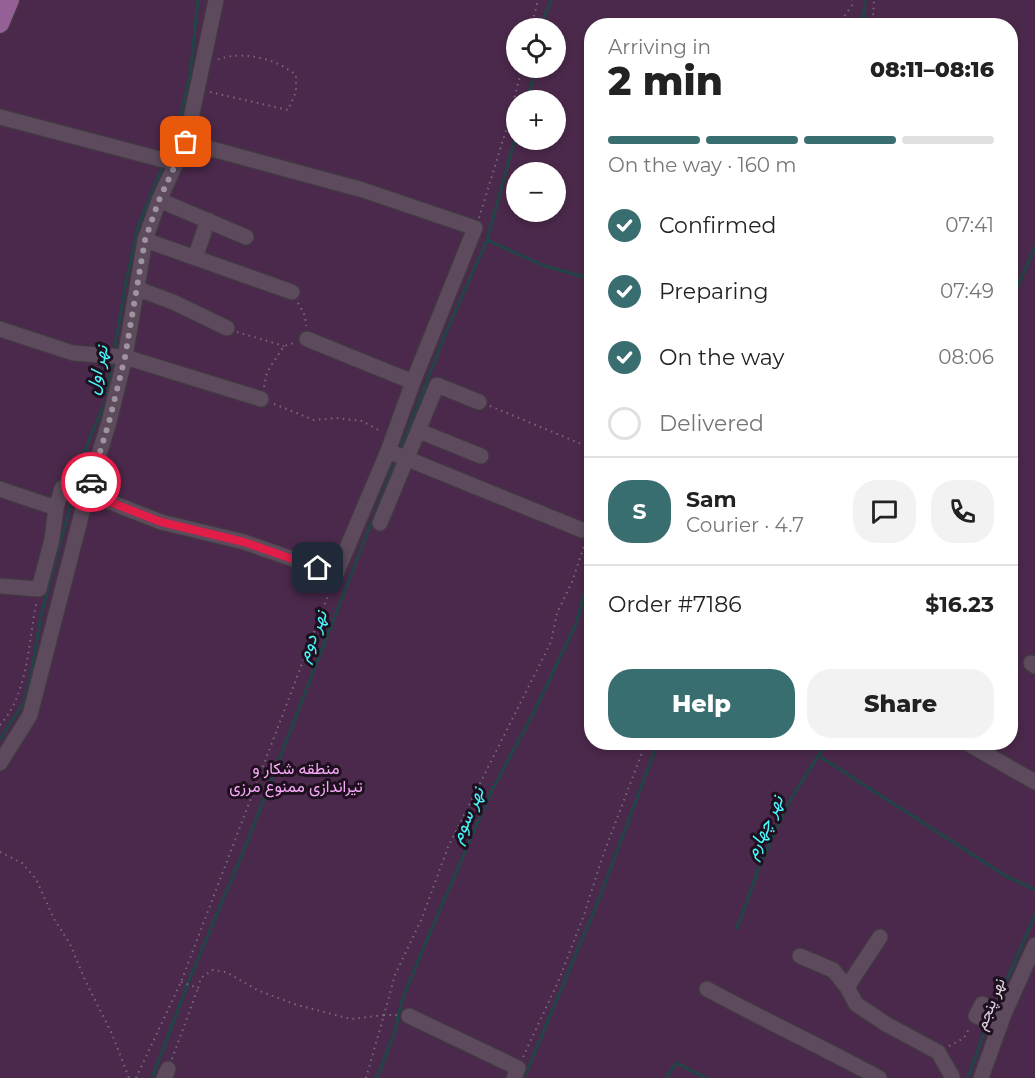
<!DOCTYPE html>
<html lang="en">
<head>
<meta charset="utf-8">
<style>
	:root { --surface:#fff; --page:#f2f2f2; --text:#222; --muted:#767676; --line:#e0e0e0; --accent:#386e70 }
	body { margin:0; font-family:Montserrat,Vazirmatn,sans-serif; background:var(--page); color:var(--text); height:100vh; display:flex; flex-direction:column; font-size:22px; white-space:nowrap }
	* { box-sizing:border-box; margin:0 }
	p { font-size:20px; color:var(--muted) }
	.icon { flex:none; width:33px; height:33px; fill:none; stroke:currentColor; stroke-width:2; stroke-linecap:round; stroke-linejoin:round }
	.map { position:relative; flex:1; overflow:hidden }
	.sheet { position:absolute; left:584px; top:18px; width:434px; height:732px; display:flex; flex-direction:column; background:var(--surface); border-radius:24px; box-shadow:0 3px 9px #0003 }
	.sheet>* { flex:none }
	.controls { position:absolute; left:506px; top:18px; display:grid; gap:12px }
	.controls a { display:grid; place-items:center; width:60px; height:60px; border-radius:50%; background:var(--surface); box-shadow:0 3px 9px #0003; font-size:30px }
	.pin { position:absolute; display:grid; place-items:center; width:51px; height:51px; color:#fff; margin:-26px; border-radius:12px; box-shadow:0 3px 9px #0006 }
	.courier { position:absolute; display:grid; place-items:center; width:60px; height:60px; margin:-30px; border:4px solid #e11d48; border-radius:50%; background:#fff; color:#222; box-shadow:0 2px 8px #0007 }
	.overview em { font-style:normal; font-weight:800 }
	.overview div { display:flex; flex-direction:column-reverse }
	.overview { display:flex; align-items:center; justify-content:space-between; height:102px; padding:0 24px }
	h1 { font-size:39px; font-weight:800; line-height:45px }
	.bar { display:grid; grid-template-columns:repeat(4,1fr); gap:9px 6px; align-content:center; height:72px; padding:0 24px }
	.bar i { height:8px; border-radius:4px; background:var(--line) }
	.bar .selected { background:var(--accent) }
	.bar p { grid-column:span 4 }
	.line { display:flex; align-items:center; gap:15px; padding:0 24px; border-top:2px solid var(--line) }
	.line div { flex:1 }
	.round { display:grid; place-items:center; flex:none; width:63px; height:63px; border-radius:24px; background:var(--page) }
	ol { padding:0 24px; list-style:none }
	li { display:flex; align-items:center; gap:18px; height:66px }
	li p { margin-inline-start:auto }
	li .icon { padding:6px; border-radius:50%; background:var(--accent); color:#fff; stroke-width:4 }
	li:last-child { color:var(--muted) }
	li i { width:33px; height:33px; border:3px solid var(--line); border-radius:50% }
	.action { display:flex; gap:12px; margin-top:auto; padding:12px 24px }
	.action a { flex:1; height:69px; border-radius:24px; background:var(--accent); color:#fff; font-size:24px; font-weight:800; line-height:69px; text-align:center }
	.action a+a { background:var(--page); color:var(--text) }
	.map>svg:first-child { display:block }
</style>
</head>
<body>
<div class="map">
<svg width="1035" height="1078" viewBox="0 0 1035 1078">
	<rect width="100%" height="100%" fill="#281a28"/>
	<path fill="#4b294c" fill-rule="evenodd" d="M0 0H1035V1078H0ZM591 26H1010V742H591ZM516 28H555V68H516ZM516 100H555V140H516ZM516 172H555V212H516Z"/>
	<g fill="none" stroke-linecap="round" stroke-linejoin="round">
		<path stroke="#204546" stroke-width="3" d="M857 26 863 20 865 0
			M540 28 551 0
			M527 100 536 68
			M167 156 178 128 190 75 198 0
			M487 240 542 265 591 279
			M1010 303 1035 247
			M114 352 126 282 138 226 163 165
			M400 450 447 330 487 240 516 135
			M75 487 87 445 106 400 112 362
			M0 739 23 704 31 675 41 616 73 496
			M819 756 1006 876 1035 890
			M737 928 760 865 789 802 827 742
			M996 1004 1035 915
			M152 1078 192 973 244 850 396 459
			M377 1078 395 1031 401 1003 420 956 491 792 534 712 576 624 591 569
			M524 1078 599 899 658 742
			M666 1078 676 1063 706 1078
			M968 1078 986 1027"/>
		<g stroke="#423742" stroke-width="18">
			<path id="minor" d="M0 117 175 163
				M159 200 246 237
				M145 240 292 292
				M195 258 208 220
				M138 289 173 302 227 328
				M0 329 73 353 125 357 261 399
				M307 339 413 382
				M419 431 481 456
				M388 451 582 530
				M0 489 56 508 62 488 87 493 161 522 244 542 336 574 388 451 413 382 475 228 363 190 186 142
				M380 523 437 385 479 402
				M0 586 39 589 52 539 56 508
				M1031 663 1035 666
				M965 742 1035 782
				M0 763 30 715 87 493 109 422 125 357 145 240 159 200 186 142 216 0
				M800 956 833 970 847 987 856 1004 886 1024 938 1052 952 1076 951 1078
				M847 987 880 937
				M707 989C764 1020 822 1047 879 1078
				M409 1016 518 1068 514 1078
				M1000 1026 976 1016 982 1004 1004 1014
				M164 1078 168 1069
				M981 1078 1004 1014 1035 945"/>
		</g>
		<g stroke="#423742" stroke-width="21">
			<path id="major" d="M0 24 10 0"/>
		</g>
		<path stroke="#766a76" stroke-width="2" stroke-dasharray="1.5 4.5" stroke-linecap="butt" d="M838 26 852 5V0
			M868 26 873 16 874 0
			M531 28 538 0
			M210 92 288 110 296 92V75C275 58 241 50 217 60
			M479 218 507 127 522 68
			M298 303 305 316 306 326
			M237 332 284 346
			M264 387 267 372 284 346 294 343
			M274 404 314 420 336 418 362 421 382 432
			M490 406 591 448
			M0 725C29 693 28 641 37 600
			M0 852 22 863 36 879 54 919 70 944 85 980 112 1034 129 1078
			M181 982 198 988 201 978 212 970 226 972 257 990 297 1005 351 1019 384 1015 366 1078
			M397 1015H384L395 975 422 918 448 847 551 642 557 613 572 582 585 543
			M949 1046 964 1038 970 1027
			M523 1057 558 982 584 915 602 858 646 742
			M172 1059 198 988
			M136 1078 181 982 332 585"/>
		<use href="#minor" stroke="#5d4b5d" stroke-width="15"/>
		<use href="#major" stroke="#946095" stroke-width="18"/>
	</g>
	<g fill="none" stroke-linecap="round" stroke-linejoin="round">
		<path stroke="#9e939e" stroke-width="6" stroke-dasharray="0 10.8" d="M91 482 109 422 125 357 145 240 159 200 186 142"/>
		<path stroke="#e11d48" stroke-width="8" d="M91 482 87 493 161 522 244 542 318 568"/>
	</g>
	<g text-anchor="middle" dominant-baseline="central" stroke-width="6" stroke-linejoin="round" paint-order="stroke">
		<g font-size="16" fill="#f8aaf9" stroke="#1f101f">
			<text x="296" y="768">منطقه شکار و<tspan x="296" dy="18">تیراندازی ممنوع مرزی</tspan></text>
		</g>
		<g font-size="16" fill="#ded4de" stroke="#1f101f">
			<text transform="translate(990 1004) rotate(-68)">نهر پنجم</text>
		</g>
		<g font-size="18" font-style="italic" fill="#4af7fd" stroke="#1f101f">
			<text transform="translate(97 370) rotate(-78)">نهر اول</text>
			<text transform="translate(312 636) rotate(-68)">نهر دوم</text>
			<text transform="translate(467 815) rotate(-66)">نهر سوم</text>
			<text transform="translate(764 827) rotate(-65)">نهر چهارم</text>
		</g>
	</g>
</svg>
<div class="controls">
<a><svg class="icon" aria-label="locate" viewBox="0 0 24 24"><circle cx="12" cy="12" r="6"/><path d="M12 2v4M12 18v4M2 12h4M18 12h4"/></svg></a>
<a>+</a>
<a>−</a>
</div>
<div class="pin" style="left:186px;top:142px;background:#ea580c"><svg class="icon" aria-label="bag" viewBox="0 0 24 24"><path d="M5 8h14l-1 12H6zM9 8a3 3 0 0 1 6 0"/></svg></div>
<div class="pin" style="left:318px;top:568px;background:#1f2937"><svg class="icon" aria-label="home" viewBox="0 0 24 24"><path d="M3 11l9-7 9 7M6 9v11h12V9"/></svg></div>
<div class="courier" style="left:91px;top:482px"><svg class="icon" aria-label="car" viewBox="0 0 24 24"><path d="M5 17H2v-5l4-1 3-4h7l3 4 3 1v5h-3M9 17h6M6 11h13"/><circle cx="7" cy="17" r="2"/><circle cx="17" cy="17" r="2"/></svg></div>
<section class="sheet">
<div class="overview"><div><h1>2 min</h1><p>Arriving in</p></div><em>08:11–08:16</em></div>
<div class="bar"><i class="selected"></i><i class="selected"></i><i class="selected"></i><i></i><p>On the way · 160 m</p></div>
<ol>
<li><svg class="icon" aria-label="check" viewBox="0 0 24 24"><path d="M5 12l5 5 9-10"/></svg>Confirmed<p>07:41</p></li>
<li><svg class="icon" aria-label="check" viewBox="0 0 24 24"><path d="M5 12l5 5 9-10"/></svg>Preparing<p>07:49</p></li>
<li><svg class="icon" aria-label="check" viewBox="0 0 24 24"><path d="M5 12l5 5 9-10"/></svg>On the way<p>08:06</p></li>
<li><i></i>Delivered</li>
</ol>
<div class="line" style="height:108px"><b class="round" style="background:var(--accent);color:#fff">S</b><div><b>Sam</b><p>Courier · 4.7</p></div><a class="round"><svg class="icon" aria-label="chat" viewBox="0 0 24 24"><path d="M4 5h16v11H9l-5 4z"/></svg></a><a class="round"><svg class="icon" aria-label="phone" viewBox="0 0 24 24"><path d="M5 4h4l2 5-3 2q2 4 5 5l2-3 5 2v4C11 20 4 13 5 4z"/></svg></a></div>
<div class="line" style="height:78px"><div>Order #7186</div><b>$16.23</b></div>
<div class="action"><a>Help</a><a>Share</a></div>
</section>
</div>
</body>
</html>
